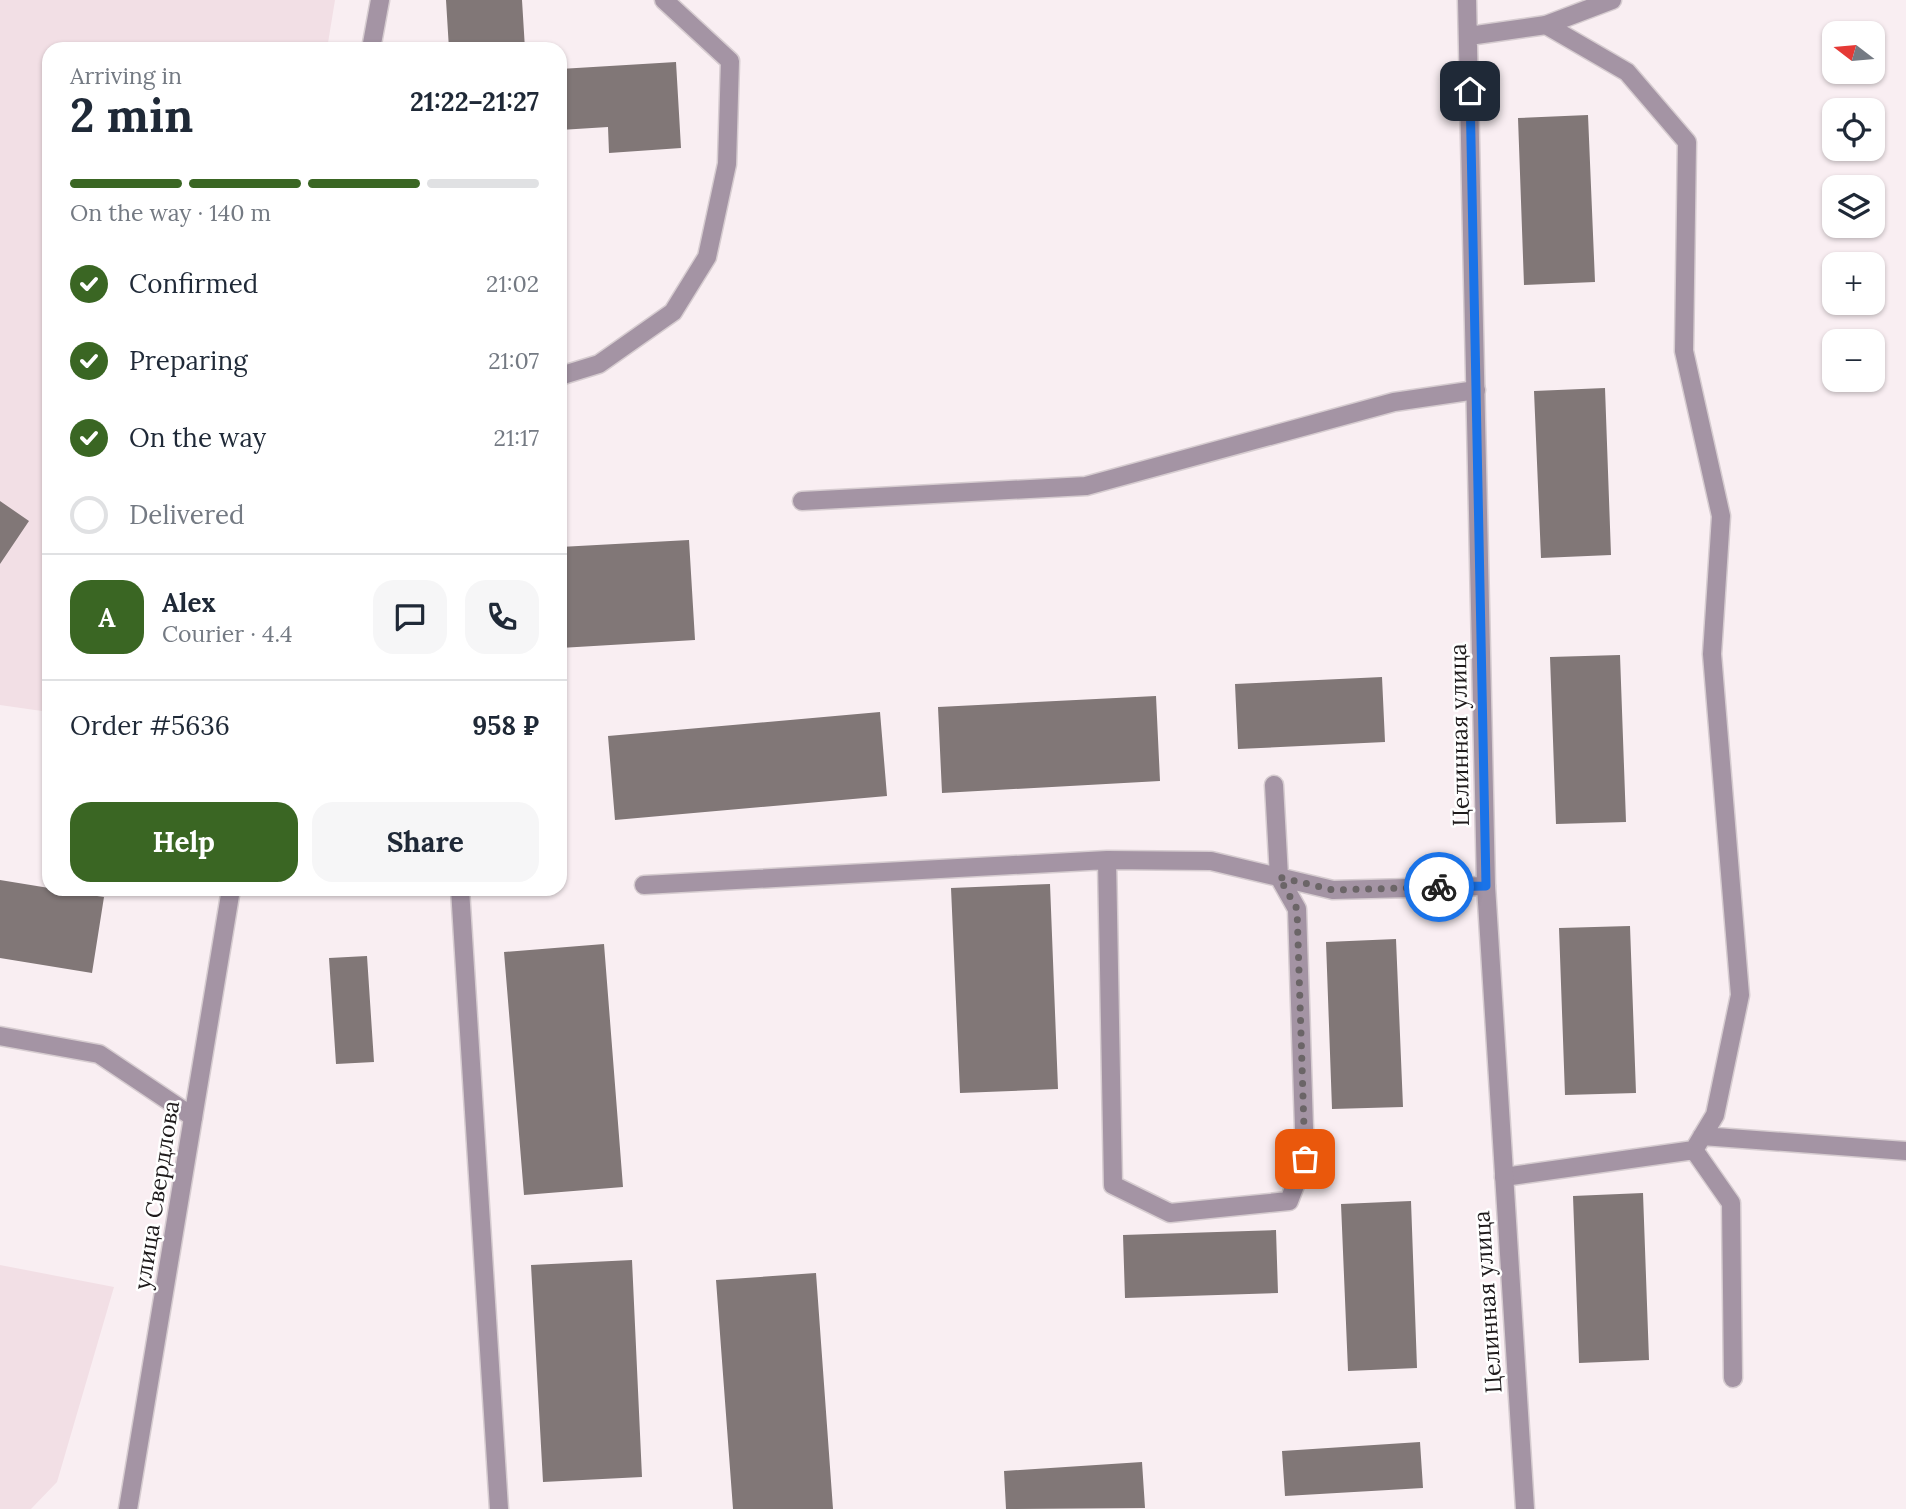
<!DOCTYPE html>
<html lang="en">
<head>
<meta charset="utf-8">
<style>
	:root { --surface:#fff; --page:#f6f6f7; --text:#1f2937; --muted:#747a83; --line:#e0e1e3; --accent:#3a6623 }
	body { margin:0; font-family:Lora,serif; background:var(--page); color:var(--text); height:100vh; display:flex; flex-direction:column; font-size:26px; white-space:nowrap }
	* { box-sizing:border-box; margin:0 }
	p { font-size:23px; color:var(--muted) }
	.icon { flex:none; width:38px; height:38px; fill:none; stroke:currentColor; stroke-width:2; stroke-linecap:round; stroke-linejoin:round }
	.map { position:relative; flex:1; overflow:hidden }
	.sheet { position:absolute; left:42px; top:42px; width:525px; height:854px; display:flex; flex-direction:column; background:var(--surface); border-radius:21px; box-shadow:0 2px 5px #0004 }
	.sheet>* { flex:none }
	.needle { width:46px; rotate:286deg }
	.tools { position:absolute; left:1822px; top:21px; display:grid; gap:14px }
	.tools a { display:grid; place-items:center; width:63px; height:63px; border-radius:14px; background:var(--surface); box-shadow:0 2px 5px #0004; font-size:35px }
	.pin { position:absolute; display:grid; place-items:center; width:60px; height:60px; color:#fff; margin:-30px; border-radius:14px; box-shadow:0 4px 10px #0006 }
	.courier { position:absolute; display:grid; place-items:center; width:70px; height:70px; margin:-35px; border:5px solid #1a73e8; border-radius:50%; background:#fff; color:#222; box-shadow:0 2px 9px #0007 }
	.headline em { font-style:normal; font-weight:800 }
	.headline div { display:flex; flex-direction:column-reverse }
	.headline { display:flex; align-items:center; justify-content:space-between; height:119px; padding:0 28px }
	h1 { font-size:46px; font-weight:800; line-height:52px }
	.bar { display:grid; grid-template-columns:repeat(4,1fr); gap:10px 7px; align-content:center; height:84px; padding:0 28px }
	.bar i { height:9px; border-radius:5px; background:var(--line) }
	.bar .active { background:var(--accent) }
	.bar p { grid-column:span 4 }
	.line { display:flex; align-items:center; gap:18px; padding:0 28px; border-top:2px solid var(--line) }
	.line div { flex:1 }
	.round { display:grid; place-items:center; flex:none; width:74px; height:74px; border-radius:21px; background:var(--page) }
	ol { padding:0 28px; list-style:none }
	li { display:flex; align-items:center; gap:21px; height:77px }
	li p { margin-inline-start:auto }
	li .icon { padding:7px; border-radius:50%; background:var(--accent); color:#fff; stroke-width:4 }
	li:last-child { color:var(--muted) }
	li i { width:38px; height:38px; border:4px solid var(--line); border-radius:50% }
	.cta { display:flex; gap:14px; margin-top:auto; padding:14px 28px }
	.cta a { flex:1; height:80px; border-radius:21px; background:var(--accent); color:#fff; font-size:28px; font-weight:800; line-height:80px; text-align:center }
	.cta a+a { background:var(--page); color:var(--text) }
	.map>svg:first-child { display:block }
</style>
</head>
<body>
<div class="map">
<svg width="1906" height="1509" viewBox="0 0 1906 1509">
	<rect width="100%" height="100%" fill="#f9eef2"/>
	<path fill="#f2dfe5" d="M0 0H335L327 49H49V712L0 705Z
		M0 1265 114 1287 57 1482 31 1509H0Z"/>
	<path fill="#817777" d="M446 0H522L525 49H449Z
		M676 62 681 148 609 153 608 127 560 130V69Z
		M1588 115 1595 282 1524 285 1518 118Z
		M1605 388 1611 555 1541 558 1534 391Z
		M0 501 29 521 0 564Z
		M689 540 695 640 560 648V547Z
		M1620 655 1626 822 1556 824 1550 657Z
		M1382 677 1385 742 1238 749 1235 684Z
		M1156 696 1160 781 942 793 938 707Z
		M880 712 887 796 615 820 608 736Z
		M0 880 49 888V889L104 897 92 973 0 958Z
		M1050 884 1058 1089 960 1093 951 888Z
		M1630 926 1636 1093 1565 1095 1559 928Z
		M1396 939 1403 1107 1332 1109 1326 942Z
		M604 944 623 1187 524 1195 504 952Z
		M367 956 374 1062 336 1064 329 958Z
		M1643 1193 1649 1360 1579 1363 1573 1196Z
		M1411 1201 1417 1368 1348 1371 1341 1204Z
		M1276 1230 1278 1293 1125 1298 1123 1235Z
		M632 1260 642 1477 543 1482 531 1265Z
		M816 1273 833 1509H733L716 1280Z
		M1420 1442 1423 1488 1285 1496 1282 1451Z
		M1142 1462 1145 1508 1006 1509 1004 1471Z"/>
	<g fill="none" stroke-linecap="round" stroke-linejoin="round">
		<g stroke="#d6ccd0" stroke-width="21">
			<path id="service" d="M560 376 599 364 673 312 707 257 727 164 730 61 664 0
				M802 501 1086 486 1394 402 1476 390
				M1107 860 1113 1185 1170 1213 1289 1201 1305 1159 1297 909 1279 877 1274 785
				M644 885 1107 860 1211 861 1333 890 1486 886
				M460 889 499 1509
				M0 1036 99 1054 193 1117
				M1702 1136 1906 1151
				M1694 1150 1731 1203 1733 1378
				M1504 1177 1694 1150 1715 1115 1740 995 1712 654 1721 516 1684 351 1687 142 1627 72 1546 25"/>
		</g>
		<g stroke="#d6ccd0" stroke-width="21">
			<path id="minor" d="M1467 0 1486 886 1525 1509
				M1469 36 1546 25 1612 0
				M371 49 380 0
				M128 1509 231 889"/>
		</g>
		<use href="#service" stroke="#a494a4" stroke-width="18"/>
		<use href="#minor" stroke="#a494a4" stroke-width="18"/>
	</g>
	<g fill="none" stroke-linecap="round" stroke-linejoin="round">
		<path stroke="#6b6567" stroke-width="7" stroke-dasharray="0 12.6" d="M1305 1159 1297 909 1279 877 1333 890 1439 887"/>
		<path stroke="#1a73e8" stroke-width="9" d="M1439 887 1486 886 1470 91"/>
	</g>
	<g text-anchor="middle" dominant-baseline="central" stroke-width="5" stroke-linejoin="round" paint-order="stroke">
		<g font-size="23" fill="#1f1b1c" stroke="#fff">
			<text transform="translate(1459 735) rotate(-91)">Целинная улица</text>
			<text transform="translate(156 1195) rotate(-81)">улица Свердлова</text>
			<text transform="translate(1487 1302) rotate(-94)">Целинная улица</text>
		</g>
	</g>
</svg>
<div class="tools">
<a><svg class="needle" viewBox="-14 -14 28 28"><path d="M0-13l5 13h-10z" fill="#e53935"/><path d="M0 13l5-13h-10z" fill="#747a83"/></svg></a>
<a><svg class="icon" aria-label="locate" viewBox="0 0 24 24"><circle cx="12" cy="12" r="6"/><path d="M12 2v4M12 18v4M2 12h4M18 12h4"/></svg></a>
<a><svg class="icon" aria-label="layers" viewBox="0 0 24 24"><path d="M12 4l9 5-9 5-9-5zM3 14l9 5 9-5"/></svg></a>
<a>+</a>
<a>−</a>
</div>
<div class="pin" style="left:1305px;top:1159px;background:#ea580c"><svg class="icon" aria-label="bag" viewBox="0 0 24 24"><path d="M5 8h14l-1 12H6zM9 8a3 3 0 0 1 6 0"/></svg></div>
<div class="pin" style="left:1470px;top:91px;background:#1f2937"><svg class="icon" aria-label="home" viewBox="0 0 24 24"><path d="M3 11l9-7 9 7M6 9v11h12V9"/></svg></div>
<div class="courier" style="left:1439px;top:887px"><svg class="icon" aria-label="bike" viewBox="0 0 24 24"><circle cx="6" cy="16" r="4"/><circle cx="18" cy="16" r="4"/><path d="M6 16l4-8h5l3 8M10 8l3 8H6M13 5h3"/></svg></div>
<section class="sheet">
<div class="headline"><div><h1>2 min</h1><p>Arriving in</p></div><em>21:22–21:27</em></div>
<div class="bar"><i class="active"></i><i class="active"></i><i class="active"></i><i></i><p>On the way · 140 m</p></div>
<ol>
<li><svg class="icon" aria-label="check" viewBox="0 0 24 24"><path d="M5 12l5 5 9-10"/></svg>Confirmed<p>21:02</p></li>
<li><svg class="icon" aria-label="check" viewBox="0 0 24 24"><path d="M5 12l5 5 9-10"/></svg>Preparing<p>21:07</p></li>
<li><svg class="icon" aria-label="check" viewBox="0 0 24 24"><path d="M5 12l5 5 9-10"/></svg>On the way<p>21:17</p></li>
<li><i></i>Delivered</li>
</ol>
<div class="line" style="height:126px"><b class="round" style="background:var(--accent);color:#fff">A</b><div><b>Alex</b><p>Courier · 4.4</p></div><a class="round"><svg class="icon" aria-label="chat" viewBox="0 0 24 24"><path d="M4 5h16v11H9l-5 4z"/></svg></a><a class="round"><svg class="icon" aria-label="phone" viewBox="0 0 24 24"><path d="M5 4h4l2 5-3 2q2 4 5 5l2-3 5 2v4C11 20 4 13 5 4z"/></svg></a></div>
<div class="line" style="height:91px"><div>Order #5636</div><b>958 ₽</b></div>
<div class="cta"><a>Help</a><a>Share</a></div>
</section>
</div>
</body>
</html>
